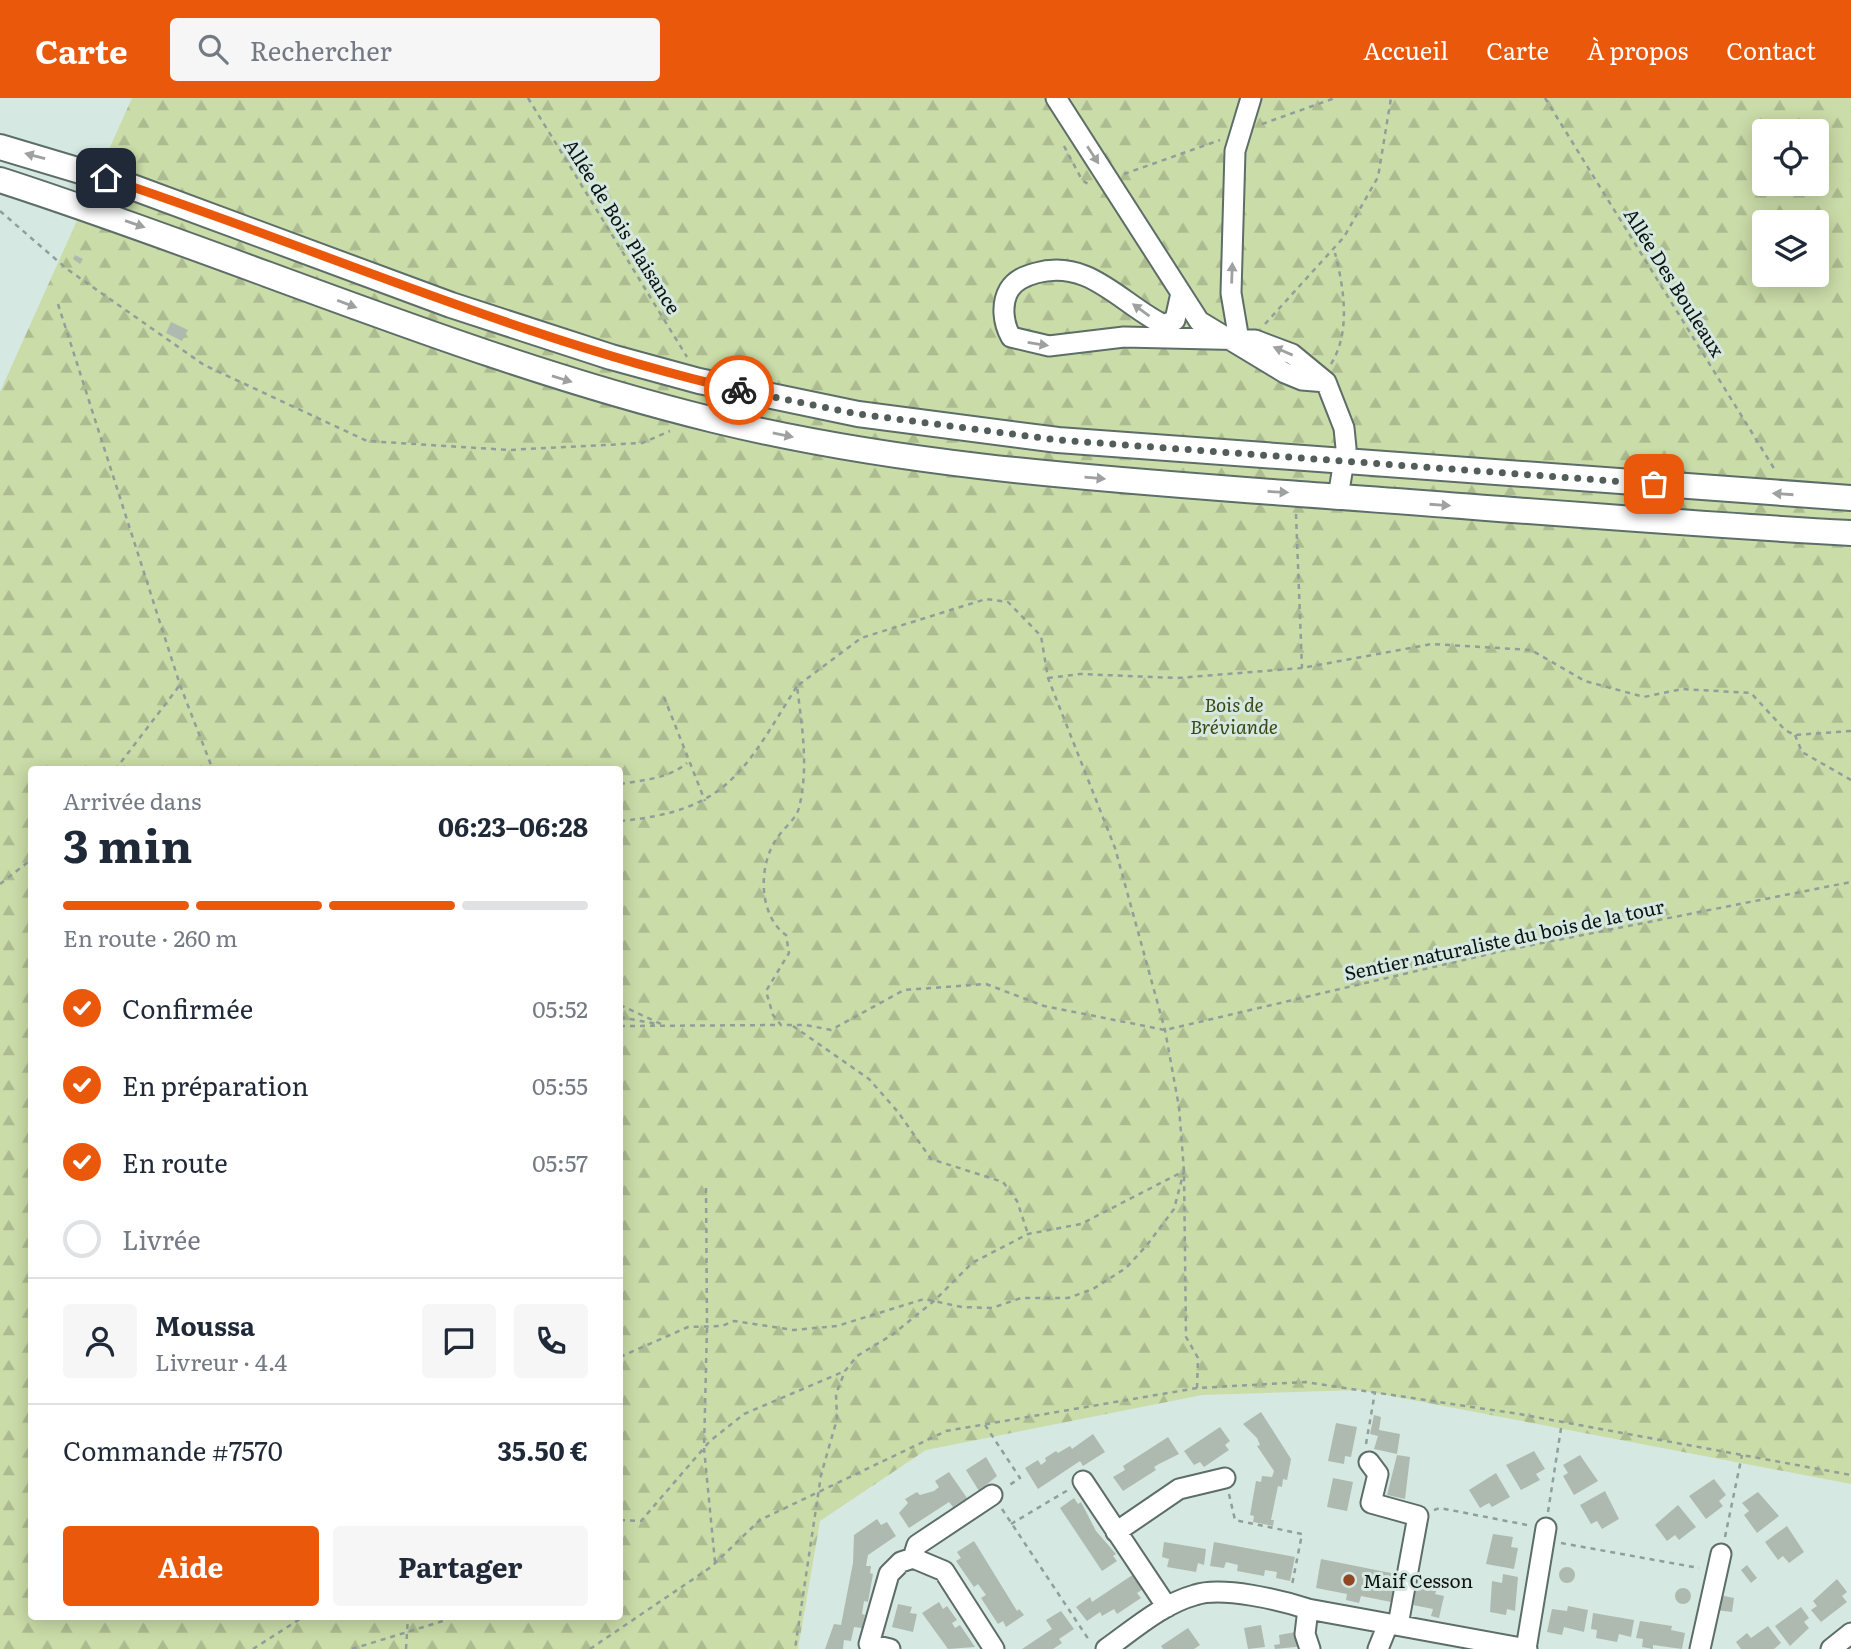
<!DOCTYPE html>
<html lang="fr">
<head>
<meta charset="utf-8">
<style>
	:root { --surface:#fff; --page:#f6f6f7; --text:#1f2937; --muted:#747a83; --line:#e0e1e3; --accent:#ea580c }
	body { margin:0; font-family:Literata,serif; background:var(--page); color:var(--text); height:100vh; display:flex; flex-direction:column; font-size:26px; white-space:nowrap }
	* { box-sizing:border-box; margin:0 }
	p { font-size:23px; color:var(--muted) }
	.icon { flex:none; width:38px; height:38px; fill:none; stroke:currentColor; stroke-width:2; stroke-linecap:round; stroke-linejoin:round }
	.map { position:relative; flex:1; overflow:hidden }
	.drawer { position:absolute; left:28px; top:668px; width:595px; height:854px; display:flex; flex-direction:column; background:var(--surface); border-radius:7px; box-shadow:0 4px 18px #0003 }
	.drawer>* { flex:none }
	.tools { position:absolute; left:1752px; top:21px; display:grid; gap:14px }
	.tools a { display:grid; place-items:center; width:77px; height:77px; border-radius:7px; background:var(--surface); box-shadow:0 4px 18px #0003; font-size:35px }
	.pin { position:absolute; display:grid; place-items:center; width:60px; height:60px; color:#fff; margin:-30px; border-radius:14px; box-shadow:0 4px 10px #0006 }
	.courier { position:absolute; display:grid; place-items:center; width:70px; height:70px; margin:-35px; border:5px solid #ea580c; border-radius:50%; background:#fff; color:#222; box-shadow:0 2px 9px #0007 }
	.headline em { font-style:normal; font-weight:700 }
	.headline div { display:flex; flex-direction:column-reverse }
	.headline { display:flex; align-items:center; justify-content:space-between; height:119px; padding:0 35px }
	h1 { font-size:46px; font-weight:700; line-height:52px }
	.bar { display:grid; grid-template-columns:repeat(4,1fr); gap:10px 7px; align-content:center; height:84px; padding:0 35px }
	.bar i { height:9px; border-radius:5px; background:var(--line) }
	.bar .active { background:var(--accent) }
	.bar p { grid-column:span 4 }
	.line { display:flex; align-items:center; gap:18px; padding:0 35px; border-top:2px solid var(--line) }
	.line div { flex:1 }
	.round { display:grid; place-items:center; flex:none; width:74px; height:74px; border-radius:7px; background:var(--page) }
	ol { padding:0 35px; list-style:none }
	li { display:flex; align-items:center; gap:21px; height:77px }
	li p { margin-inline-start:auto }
	li .icon { padding:7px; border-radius:50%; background:var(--accent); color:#fff; stroke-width:4 }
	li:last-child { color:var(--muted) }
	li i { width:38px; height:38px; border:4px solid var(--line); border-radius:50% }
	.action { display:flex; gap:14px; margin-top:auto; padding:14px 35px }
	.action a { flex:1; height:80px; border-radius:7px; background:var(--accent); color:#fff; font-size:28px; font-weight:700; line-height:80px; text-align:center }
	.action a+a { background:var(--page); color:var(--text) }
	header { display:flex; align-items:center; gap:42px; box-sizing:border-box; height:98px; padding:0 35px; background:var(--accent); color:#fff }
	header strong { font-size:33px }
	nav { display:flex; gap:38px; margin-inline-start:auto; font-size:24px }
	.search { width:490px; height:63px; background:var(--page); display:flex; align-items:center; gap:18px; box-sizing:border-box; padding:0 24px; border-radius:7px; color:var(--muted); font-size:26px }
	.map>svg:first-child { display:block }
</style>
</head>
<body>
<header>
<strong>Carte</strong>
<div class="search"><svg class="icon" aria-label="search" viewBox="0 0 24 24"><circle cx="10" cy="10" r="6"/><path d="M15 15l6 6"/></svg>Rechercher</div>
<nav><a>Accueil</a><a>Carte</a><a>À propos</a><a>Contact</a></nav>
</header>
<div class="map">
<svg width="1851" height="1551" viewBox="0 0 1851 1551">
	<defs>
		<pattern id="forest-firs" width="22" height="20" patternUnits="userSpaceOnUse" patternTransform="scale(1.75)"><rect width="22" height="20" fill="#cadca8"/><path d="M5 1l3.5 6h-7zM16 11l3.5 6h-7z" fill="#acbc90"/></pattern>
	</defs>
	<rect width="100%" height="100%" fill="#d6e8e2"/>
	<path fill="url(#forest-firs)" fill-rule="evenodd" d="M132 0H1851V1386L1360 1292 1202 1297 926 1352 820 1423 798 1551H0V294ZM1764 33H1816V86H1764ZM1764 124H1816V177H1764ZM32 672H620V1519H32Z"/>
	<path fill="#aebab0" d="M75 157 83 161 80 166 73 161Z
		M171 224 188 232 182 243 166 235Z
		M1261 1314 1291 1361 1287 1382 1283 1381 1282 1389 1278 1388 1271 1422H1274L1273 1428 1253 1424 1254 1418 1250 1417 1256 1383 1261 1384 1262 1378 1272 1379 1274 1373 1257 1348 1260 1347 1257 1340 1243 1326Z
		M1374 1317 1381 1319 1379 1332 1400 1336 1397 1356 1374 1351 1378 1338 1370 1336Z
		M1336 1325 1357 1329 1351 1359 1345 1358 1344 1366 1328 1363Z
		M1220 1329 1230 1343 1225 1347 1229 1352 1204 1369 1200 1364 1194 1367 1184 1353Z
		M1093 1336 1105 1354 1083 1368 1080 1363 1038 1391 1025 1370 1038 1362 1041 1367 1046 1363 1045 1360 1056 1353 1058 1355 1070 1348 1072 1351Z
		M1168 1339 1179 1356 1159 1366 1154 1369 1156 1372 1123 1393 1113 1379 1125 1372 1123 1368Z
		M1534 1353 1545 1371 1536 1376 1540 1382 1521 1392 1506 1367Z
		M1397 1357 1410 1359 1405 1401 1387 1397Z
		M1580 1357 1598 1383 1574 1397 1563 1378 1568 1375 1563 1367Z
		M986 1359 997 1378 979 1393 966 1372Z
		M949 1374 967 1400 953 1409 949 1404 909 1430 899 1415 908 1405 905 1401 917 1394 920 1397 934 1393 939 1389 935 1383Z
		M1496 1375 1510 1399 1492 1409 1489 1405 1480 1410 1469 1392Z
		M1333 1380 1353 1384 1347 1413 1327 1409Z
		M1714 1381 1726 1397 1719 1403 1723 1408 1706 1421 1689 1398Z
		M1605 1393 1619 1421 1602 1431 1597 1423 1591 1426 1580 1407Z
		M1758 1394 1779 1418 1757 1435 1744 1417 1749 1413 1742 1405Z
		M1074 1400 1078 1406 1081 1404 1096 1433 1116 1456 1113 1458 1117 1463 1102 1473 1060 1410Z
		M1678 1407 1696 1429 1679 1442 1675 1437 1667 1443 1655 1427Z
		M877 1421 881 1427 887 1424 896 1438 868 1457 866 1468H871L870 1475 873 1476 868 1504 864 1503 862 1516 865 1517 862 1530 854 1529 851 1543 844 1542 843 1551H825L834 1526 841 1527 853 1465 854 1437Z
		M1787 1428 1804 1454 1789 1465 1783 1458 1778 1462 1765 1444Z
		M1493 1436 1513 1439 1511 1449 1518 1450 1514 1471 1486 1466Z
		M974 1443 1017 1513 1019 1511 1024 1517 1006 1529 1003 1523 998 1526 981 1500 986 1497 978 1486 974 1489 956 1463 961 1460 957 1454Z
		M1164 1444 1206 1451 1204 1467 1198 1465 1196 1474 1167 1469 1169 1461 1162 1459Z
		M1214 1444 1295 1459 1290 1483 1276 1480 1277 1474 1265 1472 1264 1478 1237 1473 1238 1467 1226 1464 1224 1470 1210 1468Z
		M1321 1461 1396 1476 1391 1504 1361 1498 1359 1505 1346 1502 1347 1496 1316 1490Z
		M1747 1467 1757 1480 1751 1485 1741 1472Z
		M1559 1477a8 8 0 1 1 16 0a8 8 0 1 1-16 0Z
		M1134 1476 1143 1491 1137 1495 1141 1500 1117 1516 1114 1511 1102 1518 1100 1514 1087 1523 1076 1509 1090 1499 1092 1504Z
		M1503 1476 1518 1479 1515 1513 1507 1511 1506 1517 1490 1514 1492 1483 1502 1485Z
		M1837 1481 1847 1494 1842 1498 1847 1504 1821 1524 1811 1512 1817 1508 1813 1503Z
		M1417 1487 1437 1491 1435 1496 1444 1498 1439 1520 1431 1518 1433 1511 1413 1507Z
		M1675 1498a8 8 0 1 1 16 0a8 8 0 1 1-16 0Z
		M1719 1497 1734 1500 1732 1514 1716 1512Z
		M939 1504 943 1511 947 1508 957 1522 952 1525 955 1530 960 1527 975 1549 948 1551 922 1515Z
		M898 1506 912 1509 910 1515 917 1516 913 1534 892 1529Z
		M1568 1508 1588 1512 1584 1534 1564 1529 1562 1537 1547 1534 1552 1511 1567 1513Z
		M1801 1509 1809 1520 1804 1524 1809 1530 1790 1548 1775 1528Z
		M1061 1513 1074 1531 1059 1541 1062 1545 1053 1551H1022L1052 1531 1046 1522Z
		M1593 1515 1634 1522 1631 1539 1619 1536 1617 1544 1596 1540 1597 1532 1591 1531Z
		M1640 1523 1672 1528 1671 1532 1685 1535 1682 1551 1653 1547V1551L1642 1549 1643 1541 1636 1540Z
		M1261 1527 1265 1549 1248 1551 1244 1530Z
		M1768 1528 1781 1545 1774 1551H1741L1736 1544 1747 1535 1751 1540Z
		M1188 1530 1200 1547 1194 1551H1163L1161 1548Z
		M1301 1533 1305 1548 1275 1551 1274 1547 1280 1546 1279 1537Z"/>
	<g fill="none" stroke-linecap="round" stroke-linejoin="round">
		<g stroke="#5d6d68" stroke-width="23">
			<path id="minor" d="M1056 0 1199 223 1285 275 1302 282 1326 284
				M1181 195 1175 222 1164 227C1121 206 1089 160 1036 175 1025 178 1015 182 1009 192 1001 206 1003 225 1011 239L1049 248 1124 239 1255 242 1292 256 1326 284 1344 330 1346 350 1338 399
				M1239 242 1231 195 1235 53 1251 0
				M1369 1364 1378 1376 1371 1405 1418 1418 1398 1527
				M1083 1383 1167 1509
				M1116 1434 1179 1391 1225 1380
				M913 1460 917 1447 992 1397
				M1308 1511 1305 1536 1310 1551
				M890 1551 869 1546 889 1476 901 1464 913 1460 944 1473 994 1551
				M1106 1551C1133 1532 1162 1506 1195 1497 1222 1488 1281 1502 1308 1511L1527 1551
				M1378 1551 1388 1526
				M1526 1551 1546 1430
				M1700 1551 1721 1456
				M1831 1551 1851 1535"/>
		</g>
		<g stroke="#5d6d68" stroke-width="28">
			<path id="major" d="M0 49 124 86 451 207 611 259 699 283 858 316 1058 342 1851 400
				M0 82C239 159 469 262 714 322 906 369 1103 381 1299 396 1483 409 1667 425 1851 435"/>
		</g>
		<path stroke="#919f9b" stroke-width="2.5" stroke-dasharray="5 5" stroke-linecap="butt" d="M528 0 687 259
			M1545 0 1775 372
			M1262 26 1335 0
			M1064 48 1082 82 1088 86
			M1124 76 1220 42
			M0 113 67 171 204 267 367 343 509 352 642 345 670 333
			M58 206 180 587 213 672
			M1265 226 1344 139 1378 79 1391 0
			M1331 266C1351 234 1344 190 1335 155
			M1296 416 1302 570
			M1048 580 1080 576 1177 580 1302 570 1432 546 1531 552 1585 583 1644 599 1682 591 1751 595 1785 632 1795 637 1851 633
			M664 599 705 703
			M1795 637 1802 654 1851 682
			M115 672 180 587
			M620 686C643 682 668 681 687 665
			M620 723C728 713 744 673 797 588
			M0 786 32 761
			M620 907 661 926
			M620 919 657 926
			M620 928 781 927
			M793 928 869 981 898 1014 931 1061 1003 1084 1017 1103 1028 1136
			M706 1090 707 1229 704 1350 715 1464
			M620 1259 688 1229 722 1228 734 1223 793 1232 837 1228 924 1201 962 1209 992 1210 1021 1200H1068L1093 1191 1126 1170 1147 1147 1174 1111 1184 1073 1081 1126 1028 1136 972 1165 934 1203 892 1237 857 1258 845 1273 836 1296 837 1321 821 1377 795 1551
			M1197 1290 1198 1260 1186 1239 1184 1073 1179 1009 1165 932 1115 750 1048 580 1041 538 1008 504 986 501 861 540 797 588C802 629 809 669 799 710 796 721 783 731 777 740 758 767 758 817 786 837L789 855 766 893 773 917 781 927H806L831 932 904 892 986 886 1044 908 1165 932 1502 853 1851 784
			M985 1327 1020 1380 1008 1388
			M1366 1346 1375 1294
			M1229 1396 1235 1422 1302 1436 1292 1487
			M1002 1411 1089 1542
			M1434 1412 1440 1410 1527 1427
			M1548 1414 1562 1324
			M620 1422 641 1423 710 1343 744 1316 845 1273
			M1011 1426 1068 1392
			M1725 1439 1742 1357
			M1561 1445 1699 1470
			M253 1551 303 1519
			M352 1551 443 1523 448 1519
			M406 1551 408 1519
			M590 1551 711 1469 760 1422 946 1333 1197 1290 1305 1284 1519 1316 1851 1377"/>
		<use href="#minor" stroke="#fff" stroke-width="19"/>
		<use href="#major" stroke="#fff" stroke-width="24"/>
	</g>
	<defs><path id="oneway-solid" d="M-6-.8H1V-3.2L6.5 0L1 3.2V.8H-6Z" transform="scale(1.75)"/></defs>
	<g fill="#9ea1a0">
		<use href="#oneway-solid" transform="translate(1093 57) rotate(57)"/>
		<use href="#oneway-solid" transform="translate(35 58) rotate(-165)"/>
		<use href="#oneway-solid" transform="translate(135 126) rotate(19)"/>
		<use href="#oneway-solid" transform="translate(1232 175) rotate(-88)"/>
		<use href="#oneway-solid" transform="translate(347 206) rotate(21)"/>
		<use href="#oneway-solid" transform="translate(1141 212) rotate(-144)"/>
		<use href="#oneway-solid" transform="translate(1038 246) rotate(9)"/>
		<use href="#oneway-solid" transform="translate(1283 253) rotate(-157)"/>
		<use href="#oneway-solid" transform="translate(562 281) rotate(17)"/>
		<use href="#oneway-solid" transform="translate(783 337) rotate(11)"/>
		<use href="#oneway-solid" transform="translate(1095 380) rotate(5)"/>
		<use href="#oneway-solid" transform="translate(1278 394) rotate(3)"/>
		<use href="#oneway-solid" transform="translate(1783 396) rotate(-176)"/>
		<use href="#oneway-solid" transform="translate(1440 407) rotate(4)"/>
	</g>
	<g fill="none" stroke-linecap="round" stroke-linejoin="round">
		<path stroke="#535e5a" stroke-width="7" stroke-dasharray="0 12.6" d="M739 292 858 316 1058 342 1654 386"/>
		<path stroke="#ea580c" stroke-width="9" d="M106 80C318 150 520 242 739 292"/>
	</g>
	<circle fill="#8f4726" stroke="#d6e8e2" stroke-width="2.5" cx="1349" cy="1482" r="7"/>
	<g text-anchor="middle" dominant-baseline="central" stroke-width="6" stroke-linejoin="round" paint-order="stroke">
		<g font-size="19" fill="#0d1311" stroke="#d6e8e2">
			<text transform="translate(623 128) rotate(58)">Allée de Bois Plaisance</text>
			<text transform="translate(1675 184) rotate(58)">Allée Des Bouleaux</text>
			<text transform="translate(1504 841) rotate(-12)">Sentier naturaliste du bois de la tour</text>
		</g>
		<g font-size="19" font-style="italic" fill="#3a4810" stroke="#d6e8e2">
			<text x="1234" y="606">Bois de<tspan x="1234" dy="22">Bréviande</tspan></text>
		</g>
		<g font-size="19" fill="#0d1311" stroke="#d6e8e2" text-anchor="start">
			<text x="1363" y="1482">Maif Cesson</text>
		</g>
	</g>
</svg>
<div class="tools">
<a><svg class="icon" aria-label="locate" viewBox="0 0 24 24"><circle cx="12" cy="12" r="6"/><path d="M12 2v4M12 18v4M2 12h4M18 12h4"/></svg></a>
<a><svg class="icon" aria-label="layers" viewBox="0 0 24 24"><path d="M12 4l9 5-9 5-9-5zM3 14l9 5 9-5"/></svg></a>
</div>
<div class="pin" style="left:1654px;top:386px;background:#ea580c"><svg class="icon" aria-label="bag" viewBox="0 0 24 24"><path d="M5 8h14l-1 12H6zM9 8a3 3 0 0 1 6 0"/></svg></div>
<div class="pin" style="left:106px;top:80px;background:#1f2937"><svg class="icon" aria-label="home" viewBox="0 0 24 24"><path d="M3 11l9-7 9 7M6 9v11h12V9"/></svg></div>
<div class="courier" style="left:739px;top:292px"><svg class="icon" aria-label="bike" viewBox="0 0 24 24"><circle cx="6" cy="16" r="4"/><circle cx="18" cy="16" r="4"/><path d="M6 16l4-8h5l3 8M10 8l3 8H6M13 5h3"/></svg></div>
<section class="drawer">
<div class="headline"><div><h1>3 min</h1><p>Arrivée dans</p></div><em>06:23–06:28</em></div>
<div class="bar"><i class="active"></i><i class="active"></i><i class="active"></i><i></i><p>En route · 260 m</p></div>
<ol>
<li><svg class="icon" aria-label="check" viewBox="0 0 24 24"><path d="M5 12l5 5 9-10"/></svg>Confirmée<p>05:52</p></li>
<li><svg class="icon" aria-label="check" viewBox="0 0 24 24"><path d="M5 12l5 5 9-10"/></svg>En préparation<p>05:55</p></li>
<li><svg class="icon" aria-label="check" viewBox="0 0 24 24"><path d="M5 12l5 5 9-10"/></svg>En route<p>05:57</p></li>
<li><i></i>Livrée</li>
</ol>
<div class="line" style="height:126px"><a class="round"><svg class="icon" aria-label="person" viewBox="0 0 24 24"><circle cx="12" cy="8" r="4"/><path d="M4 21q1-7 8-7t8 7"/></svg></a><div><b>Moussa</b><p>Livreur · 4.4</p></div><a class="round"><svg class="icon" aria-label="chat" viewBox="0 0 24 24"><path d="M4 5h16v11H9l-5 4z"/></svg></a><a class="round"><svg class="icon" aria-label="phone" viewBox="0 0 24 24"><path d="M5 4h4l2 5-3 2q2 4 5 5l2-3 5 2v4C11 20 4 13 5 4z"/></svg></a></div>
<div class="line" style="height:91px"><div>Commande #7570</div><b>35.50 €</b></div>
<div class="action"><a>Aide</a><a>Partager</a></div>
</section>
</div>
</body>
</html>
